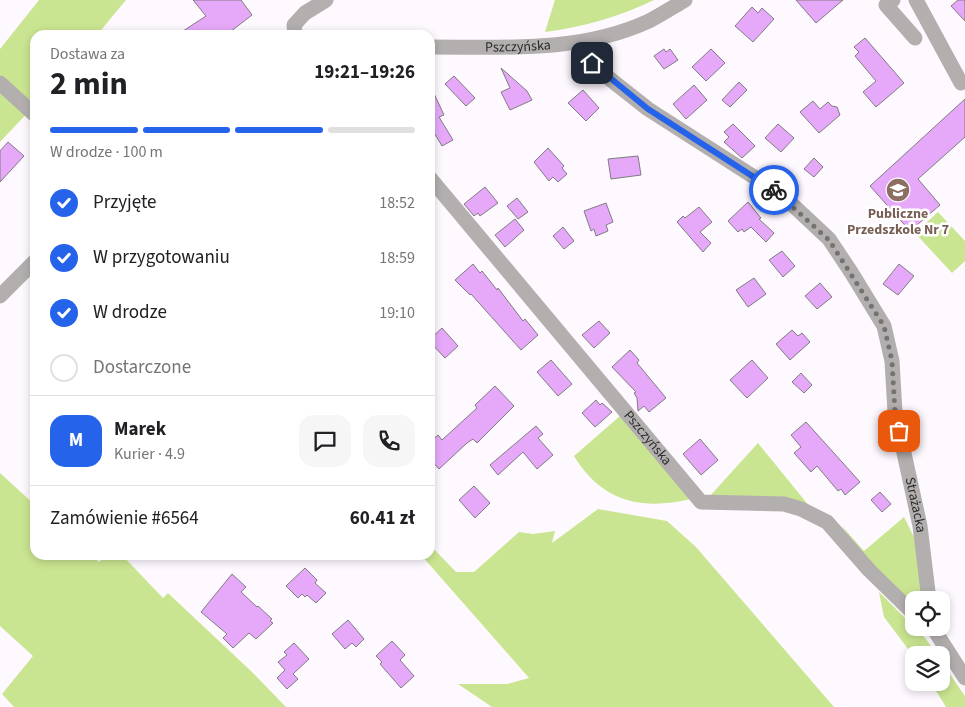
<!DOCTYPE html>
<html lang="pl">
<head>
<meta charset="utf-8">
<style>
	:root { --surface:#fff; --page:#f6f6f6; --text:#202124; --muted:#757577; --line:#e0e0e0; --accent:#2563eb }
	body { margin:0; font-family:"Source Sans 3",sans-serif; background:var(--page); color:var(--text); height:100vh; display:flex; flex-direction:column; font-size:19px; white-space:nowrap }
	* { box-sizing:border-box; margin:0 }
	p { font-size:16px; color:var(--muted) }
	.icon { flex:none; width:28px; height:28px; fill:none; stroke:currentColor; stroke-width:2; stroke-linecap:round; stroke-linejoin:round }
	.map { position:relative; flex:1; overflow:hidden }
	.drawer { position:absolute; left:30px; top:30px; width:405px; height:530px; display:flex; flex-direction:column; background:var(--surface); border-radius:15px; box-shadow:0 2px 8px #0003 }
	.drawer>* { flex:none }
	.tools { position:absolute; left:905px; top:591px; display:grid; gap:10px }
	.tools a { display:grid; place-items:center; width:45px; height:45px; border-radius:10px; background:var(--surface); box-shadow:0 2px 8px #0003; font-size:25px }
	.pin { position:absolute; display:grid; place-items:center; width:42px; height:42px; color:#fff; margin:-21px; border-radius:10px; box-shadow:0 2px 8px #0006 }
	.courier { position:absolute; display:grid; place-items:center; width:50px; height:50px; margin:-25px; border:4px solid #2563eb; border-radius:50%; background:#fff; color:#222; box-shadow:0 1px 6px #0007 }
	.overview em { font-style:normal; font-weight:700 }
	.overview div { display:flex; flex-direction:column-reverse }
	.overview { display:flex; align-items:center; justify-content:space-between; height:85px; padding:0 20px }
	h1 { font-size:32px; font-weight:700; line-height:38px }
	.bar { display:grid; grid-template-columns:repeat(4,1fr); gap:8px 5px; align-content:center; height:60px; padding:0 20px }
	.bar i { height:6px; border-radius:4px; background:var(--line) }
	.bar .on { background:var(--accent) }
	.bar p { grid-column:span 4 }
	.line { display:flex; align-items:center; gap:12px; padding:0 20px; border-top:1px solid var(--line) }
	.line div { flex:1 }
	.round { display:grid; place-items:center; flex:none; width:52px; height:52px; border-radius:15px; background:var(--page) }
	ol { padding:0 20px; list-style:none }
	li { display:flex; align-items:center; gap:15px; height:55px }
	li p { margin-inline-start:auto }
	li .icon { padding:5px; border-radius:50%; background:var(--accent); color:#fff; stroke-width:4 }
	li:last-child { color:var(--muted) }
	li i { width:28px; height:28px; border:2px solid var(--line); border-radius:50% }
	.map>svg:first-child { display:block }
</style>
</head>
<body>
<div class="map">
<svg width="965" height="707" viewBox="0 0 965 707">
	<rect width="100%" height="100%" fill="#fef9ff"/>
	<path fill="#cae591" d="M39 0H126L97 35H35V105L0 142V49Z
		M555 0H654C619 17 583 27 545 32Z
		M938 212 965 241V261L952 273 915 233Z
		M620 416 691 499C641 511 601 501 574 456Z
		M758 443 810 507 709 497Z
		M0 473 35 505V555H91L99 562 106 555H122L163 598 168 593 253 673 286 707H14L2 694 33 656 0 626Z
		M598 509 667 521 696 547 834 707H492L458 684H507L529 678 421 555H430V545L456 572H474L519 532 533 534 555 531 552 543Z
		M904 517 914 537 922 596 916 600 907 599 864 558 841 525 864 551Z
		M879 592 926 639 937 655 914 657 884 617Z
		M941 661 965 696V707H946L931 683 941 682Z"/>
	<path fill="#e6a9f9" stroke="#807c81" d="M193 0H241L252 15 226 35H177L206 16Z
		M796 0H843L816 23Z
		M958 0H965V21L951 6Z
		M752 7 758 13 762 8 774 19 753 42 735 26Z
		M865 38 904 83 876 107 863 92 876 81 855 56 859 52 854 47Z
		M664 49 666 52 670 49 678 60 664 69 654 56Z
		M711 49 725 63 706 81 692 67Z
		M501 68 527 91 532 100 510 110 501 92 510 88Z
		M454 76 475 98 466 106 445 84Z
		M739 82 747 90 730 107 722 100Z
		M430 85 444 115 439 117 453 140 442 146 430 126Z
		M694 85 707 100 686 119 673 104Z
		M583 90 599 108 586 121 568 103Z
		M965 99V137L918 179 940 205 910 231 870 186Z
		M813 101 820 109 828 102 832 106 837 107 840 115 819 133 800 112Z
		M733 124 755 146 742 158 724 142 729 137 724 132Z
		M778 124 794 138 781 152 765 138Z
		M8 142 24 156 0 182V151Z
		M548 148 564 166 562 168 567 174 558 182 553 177 549 181 534 162Z
		M638 156 641 175 611 179 608 159Z
		M814 158 823 167 814 177 804 169Z
		M485 187 498 203 480 216 478 213 474 216 464 204Z
		M517 198 528 212 518 219 507 206Z
		M748 202 761 218 759 219 774 233 766 242 751 227 744 232 742 229 738 232 728 221Z
		M606 203 613 222 606 225 608 231 596 236 594 229 591 231 584 211Z
		M699 207 712 222 700 232 711 243 703 252 677 222 683 216 685 218Z
		M515 219 524 230 505 247 495 235Z
		M563 227 574 241 564 249 553 236Z
		M782 251 795 266 783 277 769 260Z
		M473 264 480 273 482 271 497 290 498 288 523 321 525 319 538 335 521 350 471 294 470 295 455 280Z
		M899 264 914 276 898 295 883 284Z
		M754 278 766 294 748 307 736 290Z
		M820 283 832 297 817 309 805 296Z
		M599 321 610 333 594 348 582 335Z
		M442 328 458 346 445 358 430 342V339Z
		M792 330 798 336 802 333 810 342 790 360 776 344Z
		M630 350 639 360 637 363 666 398 649 412 644 406 638 411 637 398 634 393 636 392 612 367Z
		M551 360 572 384 558 396 537 372Z
		M752 360 768 378 747 398 730 380Z
		M801 373 812 385 804 393 792 382Z
		M495 386 514 406 477 443 473 439 467 443 439 469 430 459V442L438 435 442 440 477 408 475 405Z
		M596 400 600 405 602 403 612 412 595 427 582 413Z
		M806 422 860 482 845 495 841 489 838 491 817 466 811 472 794 453 801 447 791 435Z
		M536 426 543 434 538 438 553 455 537 469 523 452 498 475 490 465Z
		M700 439 718 460 701 475 683 454Z
		M474 486 490 503 475 518 459 500Z
		M880 492 891 504 882 512 871 500Z
		M305 568 317 580 315 583 326 593 316 603 307 595 305 597 302 594 298 598 286 586Z
		M232 574 246 587 241 592 257 607 258 606 272 619 270 621 273 623 256 639 249 633 233 648 223 638 227 634 201 612Z
		M348 620 364 639 356 647 352 643 345 649 332 634Z
		M392 641 405 655 400 660 414 676 401 688 380 664 382 662 376 656Z
		M294 643 309 659 293 674 298 679 287 689 277 678 285 670 278 662 287 655 284 652Z"/>
	<g fill="none" stroke-linecap="round" stroke-linejoin="round">
		<g stroke="#b2afae" stroke-width="15">
			<path d="M893 0 886 5 915 38"/>
			<path d="M916 0 961 83"/>
			<path d="M295 35 294 25 305 13 326 0"/>
			<path id="s1" d="M582 42 585 54 596 68 648 109 782 195 829 239 851 272 884 326 892 361 895 412 920 526 929 600"/>
			<path id="s2" d="M430 47C503 47 580 53 649 21 661 15 673 7 685 0"/>
			<path d="M0 83 35 115"/>
			<path id="s3" d="M430 178 701 502 784 504 801 509 827 522 869 570 914 614"/>
			<path d="M0 296 35 261"/>
			<path d="M933 628 965 678"/>
		</g>
	</g>
	<g fill="none" stroke-linecap="round" stroke-linejoin="round">
		<path stroke="#757275" stroke-width="5" stroke-dasharray="0 9" d="M774 190 829 240 884 326 892 361 895 412 899 431"/>
		<path stroke="#2563eb" stroke-width="6" d="M592 63 648 109 774 190"/>
	</g>
	<defs>
		<g id="school-disc" transform="scale(1.25)"><circle r="9.5" fill="#8d6e63" stroke="#fff"/><path d="M0-5L7-2L0 1L-7-2ZM-4 1L0 2.5L4 1V4Q0 6-4 4Z" fill="#fff"/></g>
	</defs>
	<g fill-rule="evenodd">
		<use href="#school-disc" x="898" y="190"/>
	</g>
	<g text-anchor="middle" dominant-baseline="central" stroke-width="5" stroke-linejoin="round" paint-order="stroke">
		<g font-size="14" fill="#2b292b" stroke="#fff">
			<text stroke="none"><textPath href="#s2" startOffset="88">Pszczyńska</textPath></text>
			<text stroke="none"><textPath href="#s3" startOffset="339">Pszczyńska</textPath></text>
			<text stroke="none"><textPath href="#s1" startOffset="605">Strażacka</textPath></text>
		</g>
		<g font-size="14" font-weight="bold" fill="#785e54" stroke="#fff">
			<text x="898" y="214">Publiczne<tspan x="898" dy="16">Przedszkole Nr 7</tspan></text>
		</g>
	</g>
</svg>
<div class="tools">
<a><svg class="icon" aria-label="locate" viewBox="0 0 24 24"><circle cx="12" cy="12" r="6"/><path d="M12 2v4M12 18v4M2 12h4M18 12h4"/></svg></a>
<a><svg class="icon" aria-label="layers" viewBox="0 0 24 24"><path d="M12 4l9 5-9 5-9-5zM3 14l9 5 9-5"/></svg></a>
</div>
<div class="pin" style="left:899px;top:431px;background:#ea580c"><svg class="icon" aria-label="bag" viewBox="0 0 24 24"><path d="M5 8h14l-1 12H6zM9 8a3 3 0 0 1 6 0"/></svg></div>
<div class="pin" style="left:592px;top:63px;background:#1f2937"><svg class="icon" aria-label="home" viewBox="0 0 24 24"><path d="M3 11l9-7 9 7M6 9v11h12V9"/></svg></div>
<div class="courier" style="left:774px;top:190px"><svg class="icon" aria-label="bike" viewBox="0 0 24 24"><circle cx="6" cy="16" r="4"/><circle cx="18" cy="16" r="4"/><path d="M6 16l4-8h5l3 8M10 8l3 8H6M13 5h3"/></svg></div>
<section class="drawer">
<div class="overview"><div><h1>2 min</h1><p>Dostawa za</p></div><em>19:21–19:26</em></div>
<div class="bar"><i class="on"></i><i class="on"></i><i class="on"></i><i></i><p>W drodze · 100 m</p></div>
<ol>
<li><svg class="icon" aria-label="check" viewBox="0 0 24 24"><path d="M5 12l5 5 9-10"/></svg>Przyjęte<p>18:52</p></li>
<li><svg class="icon" aria-label="check" viewBox="0 0 24 24"><path d="M5 12l5 5 9-10"/></svg>W przygotowaniu<p>18:59</p></li>
<li><svg class="icon" aria-label="check" viewBox="0 0 24 24"><path d="M5 12l5 5 9-10"/></svg>W drodze<p>19:10</p></li>
<li><i></i>Dostarczone</li>
</ol>
<div class="line" style="height:90px"><b class="round" style="background:var(--accent);color:#fff">M</b><div><b>Marek</b><p>Kurier · 4.9</p></div><a class="round"><svg class="icon" aria-label="chat" viewBox="0 0 24 24"><path d="M4 5h16v11H9l-5 4z"/></svg></a><a class="round"><svg class="icon" aria-label="phone" viewBox="0 0 24 24"><path d="M5 4h4l2 5-3 2q2 4 5 5l2-3 5 2v4C11 20 4 13 5 4z"/></svg></a></div>
<div class="line" style="height:65px"><div>Zamówienie #6564</div><b>60.41 zł</b></div>
</section>
</div>
</body>
</html>
